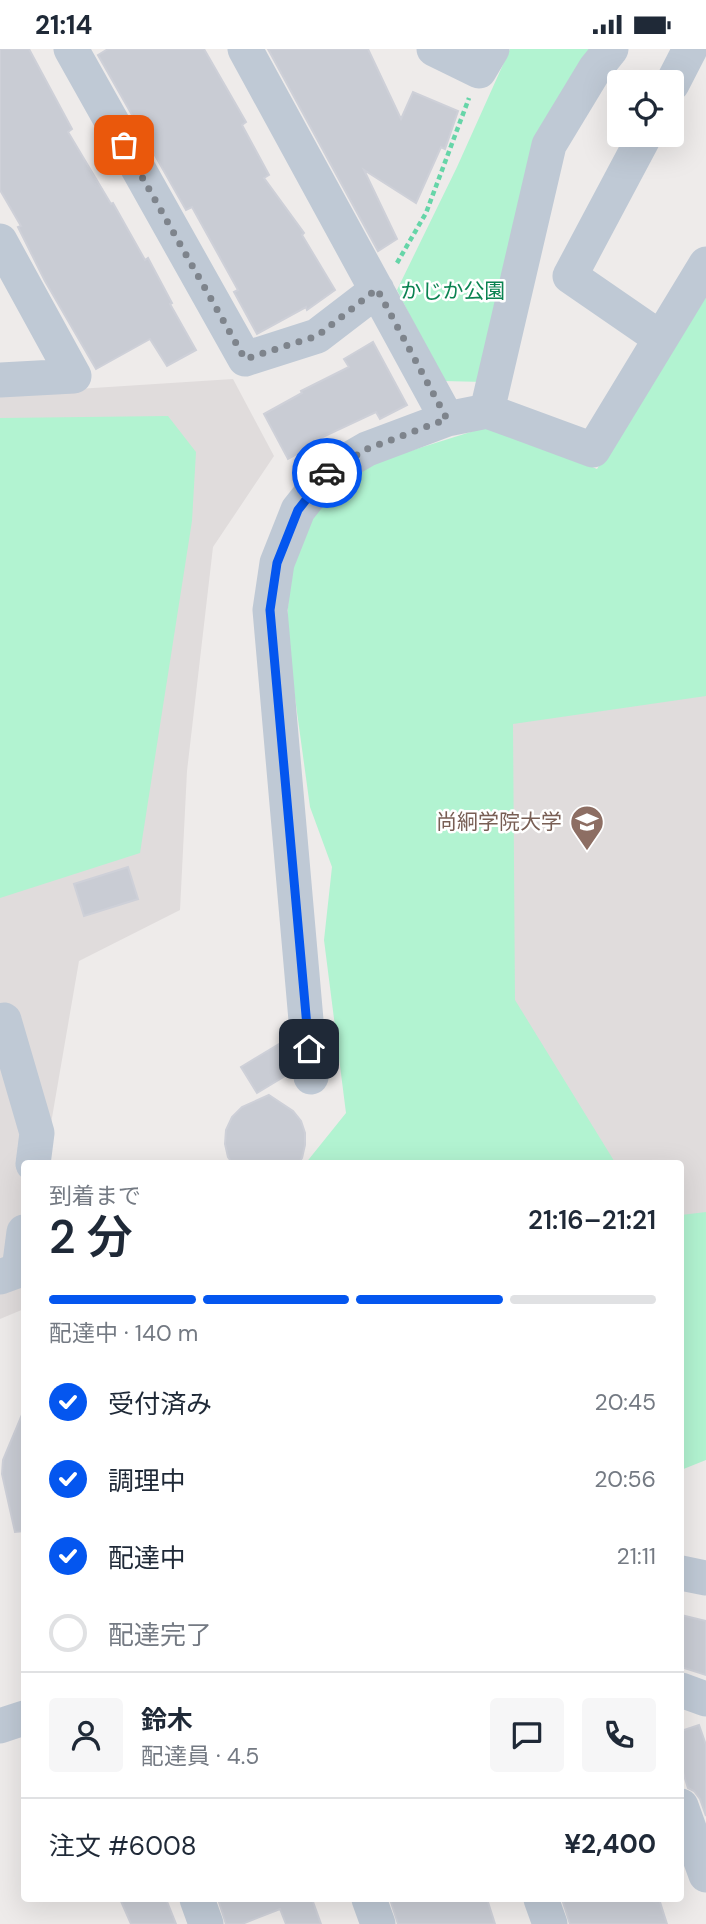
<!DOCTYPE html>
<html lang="ja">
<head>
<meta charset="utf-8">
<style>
	:root { --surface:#fff; --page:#f6f6f7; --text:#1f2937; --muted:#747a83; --line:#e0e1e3; --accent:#0456ef }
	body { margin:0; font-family:"DM Sans","Noto Sans JP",sans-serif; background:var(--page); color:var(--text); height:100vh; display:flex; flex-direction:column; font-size:26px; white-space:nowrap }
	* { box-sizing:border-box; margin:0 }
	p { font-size:23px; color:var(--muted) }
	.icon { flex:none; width:38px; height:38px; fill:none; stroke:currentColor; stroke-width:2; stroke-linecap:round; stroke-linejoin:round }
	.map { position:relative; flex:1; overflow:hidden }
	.details { position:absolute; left:21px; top:1111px; width:663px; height:742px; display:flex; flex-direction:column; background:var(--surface); border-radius:7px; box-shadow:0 7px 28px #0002 }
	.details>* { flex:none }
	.buttons { position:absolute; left:607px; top:21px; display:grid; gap:14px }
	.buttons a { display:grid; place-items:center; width:77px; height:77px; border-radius:7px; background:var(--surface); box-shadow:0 7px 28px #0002; font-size:35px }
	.pin { position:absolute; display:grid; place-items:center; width:60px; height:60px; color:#fff; margin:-30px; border-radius:14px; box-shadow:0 4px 10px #0006 }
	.courier { position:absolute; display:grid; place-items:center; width:70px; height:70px; margin:-35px; border:5px solid #0456ef; border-radius:50%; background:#fff; color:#222; box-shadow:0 2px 9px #0007 }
	.head em { font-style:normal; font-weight:600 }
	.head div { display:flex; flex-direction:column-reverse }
	.head { display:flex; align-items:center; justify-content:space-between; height:119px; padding:0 28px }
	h1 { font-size:46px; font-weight:600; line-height:52px }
	.bar { display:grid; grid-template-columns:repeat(4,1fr); gap:10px 7px; align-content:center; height:84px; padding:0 28px }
	.bar i { height:9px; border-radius:5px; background:var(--line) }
	.bar .selected { background:var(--accent) }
	.bar p { grid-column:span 4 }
	.line { display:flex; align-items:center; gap:18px; padding:0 28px; border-top:2px solid var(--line) }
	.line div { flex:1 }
	.round { display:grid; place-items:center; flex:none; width:74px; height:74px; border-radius:7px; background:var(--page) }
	ol { padding:0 28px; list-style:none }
	li { display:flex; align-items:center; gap:21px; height:77px }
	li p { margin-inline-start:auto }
	li .icon { padding:7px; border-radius:50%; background:var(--accent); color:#fff; stroke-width:4 }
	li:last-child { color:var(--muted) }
	li i { width:38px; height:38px; border:4px solid var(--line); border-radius:50% }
	.status { display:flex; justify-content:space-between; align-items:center; height:49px; padding:0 35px; background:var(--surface); direction:ltr }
	.status svg { height:19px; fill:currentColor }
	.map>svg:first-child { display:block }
</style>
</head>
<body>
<div class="status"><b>21:14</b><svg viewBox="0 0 49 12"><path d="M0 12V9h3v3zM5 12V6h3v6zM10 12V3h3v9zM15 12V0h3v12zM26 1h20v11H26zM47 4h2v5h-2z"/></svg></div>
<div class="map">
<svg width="706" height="1875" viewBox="0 0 706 1875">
	<rect width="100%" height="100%" fill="#eeebea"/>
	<path fill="#e0dcdc" d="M233 330 274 407 213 498 187 722 180 861 79 912 44 1115H24V1260L0 1270V345Z
		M706 594V1240L681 1247V1115H587L483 954 453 652Z"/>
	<path fill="#b2f3d1" d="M510 0H597L485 333 443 332 397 241 457 118Z
		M706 248V647L513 675 515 951 616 1115H305L346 1064 324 891 332 818 310 758 286 583 292 508 318 459 365 416 493 376 597 420Z
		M168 367 196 403 192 472 140 804 0 849V369Z
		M706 1163V1411L681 1421V1166Z"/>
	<path fill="#c9ccd4" stroke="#ced0d8" stroke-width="2" d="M0 0H29L72 80 68 83 111 155 113 154 145 211 148 209 172 254 170 255 196 301 167 317 150 290 96 320 45 232 18 178 21 177 0 141Z
		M108 0H204L246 73 242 76 269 126 264 129 304 184 302 186 335 241 307 261 306 258 257 285 234 243 238 241 192 158 186 161 98 6Z
		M268 0H368L401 70 413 43 458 62 445 100 441 98 416 154 364 121 397 190 378 202Z
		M373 293 407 356 380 370 376 363 314 392 315 395 288 410 264 365 302 344 301 342 349 318 344 310Z
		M128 818 138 850 84 867 74 835Z
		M279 995 289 1011 290 1024 257 1044 241 1018Z
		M269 1046 293 1062 301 1072 305 1084V1096L302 1109 298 1115H233L228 1108 225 1095 226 1081 232 1068 242 1058Z
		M24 1361V1482L15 1483 2 1425 3 1411Z
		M681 1566 706 1572V1626L681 1618Z
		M699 1676 706 1696V1767L700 1750 694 1742 688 1739 681 1717V1682Z
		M120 1850H166L176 1875H131Z
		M218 1850H312L321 1875H286L280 1860 242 1875H226Z
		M390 1850H487L495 1875H398Z
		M562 1850H659L667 1875H570Z"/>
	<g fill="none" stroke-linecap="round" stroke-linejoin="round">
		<path stroke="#66d5a8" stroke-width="4.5" stroke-dasharray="5 3.5" stroke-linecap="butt" d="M397 214 426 164 469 49"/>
		<path stroke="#bfc9d5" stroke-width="35" d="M71 0 245 310 317 287 377 241
			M245 0 447 370
			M434 0 479 22 492 0
			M672 35 690 0
			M645 86 570 227 660 289
			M0 192 74 327 0 331
			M487 362 593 401 706 215
			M4 971 37 1084 33 1115
			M311 1028 270 561 277 514 298 461 329 422 367 400 447 370 487 362 549 96 595 20 611 0
			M0 1228 19 1221 24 1183
			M681 1524 706 1529
			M681 1641 706 1650
			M0 1677 24 1669
			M681 1757 706 1826
			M197 1850 206 1875
			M369 1850 378 1875
			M541 1850 550 1875"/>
	</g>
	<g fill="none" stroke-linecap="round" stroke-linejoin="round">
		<path stroke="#7e848c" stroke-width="7" stroke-dasharray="0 12.6" d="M124 96 245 310 317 287 377 240 447 370 367 400 327 424"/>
		<path stroke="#0456ef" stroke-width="9" d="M309 1000 270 561 277 514 298 461 327 424"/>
	</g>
	<defs>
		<g id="university-pin" transform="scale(1.75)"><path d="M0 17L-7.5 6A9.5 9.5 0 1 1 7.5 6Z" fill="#8d6e63" stroke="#fff"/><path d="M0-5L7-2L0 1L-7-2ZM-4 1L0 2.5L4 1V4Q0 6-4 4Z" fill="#fff"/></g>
	</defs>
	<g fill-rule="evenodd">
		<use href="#university-pin" x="587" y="773"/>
	</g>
	<g text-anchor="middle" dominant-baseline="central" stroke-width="5" stroke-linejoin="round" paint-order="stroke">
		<g font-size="21" fill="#0b8351" stroke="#fff">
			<text x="453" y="242">かじか公園</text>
		</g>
		<g font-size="21" fill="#785e54" stroke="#fff" text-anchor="end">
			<text x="562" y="773">尚絅学院大学</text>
		</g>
	</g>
</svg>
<div class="buttons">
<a><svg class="icon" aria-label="locate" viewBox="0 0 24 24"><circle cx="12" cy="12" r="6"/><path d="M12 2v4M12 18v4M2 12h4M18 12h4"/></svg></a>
</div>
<div class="pin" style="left:124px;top:96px;background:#ea580c"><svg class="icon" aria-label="bag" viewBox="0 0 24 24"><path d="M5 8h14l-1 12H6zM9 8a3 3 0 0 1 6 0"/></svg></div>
<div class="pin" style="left:309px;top:1000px;background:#1f2937"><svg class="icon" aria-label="home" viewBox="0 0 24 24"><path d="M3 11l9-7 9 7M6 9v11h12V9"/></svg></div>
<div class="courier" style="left:327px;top:424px"><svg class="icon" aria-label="car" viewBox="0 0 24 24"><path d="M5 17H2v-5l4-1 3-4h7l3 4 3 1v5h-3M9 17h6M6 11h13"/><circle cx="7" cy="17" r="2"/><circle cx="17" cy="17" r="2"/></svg></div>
<section class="details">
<div class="head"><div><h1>2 分</h1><p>到着まで</p></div><em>21:16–21:21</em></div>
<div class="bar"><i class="selected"></i><i class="selected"></i><i class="selected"></i><i></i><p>配達中 · 140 m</p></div>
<ol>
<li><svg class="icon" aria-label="check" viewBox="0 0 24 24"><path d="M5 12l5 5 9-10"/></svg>受付済み<p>20:45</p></li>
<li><svg class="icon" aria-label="check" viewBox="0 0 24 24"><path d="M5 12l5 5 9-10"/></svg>調理中<p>20:56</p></li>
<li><svg class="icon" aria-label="check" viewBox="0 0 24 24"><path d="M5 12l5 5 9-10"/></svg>配達中<p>21:11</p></li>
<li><i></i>配達完了</li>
</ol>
<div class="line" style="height:126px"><a class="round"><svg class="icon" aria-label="person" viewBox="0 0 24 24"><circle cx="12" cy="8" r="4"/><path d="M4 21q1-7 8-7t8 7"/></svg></a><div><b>鈴木</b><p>配達員 · 4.5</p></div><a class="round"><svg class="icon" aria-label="chat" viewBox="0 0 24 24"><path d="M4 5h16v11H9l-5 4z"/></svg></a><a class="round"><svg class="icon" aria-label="phone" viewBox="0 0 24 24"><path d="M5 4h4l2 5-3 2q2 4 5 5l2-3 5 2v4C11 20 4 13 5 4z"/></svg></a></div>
<div class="line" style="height:91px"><div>注文 #6008</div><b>¥2,400</b></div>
</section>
</div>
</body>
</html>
